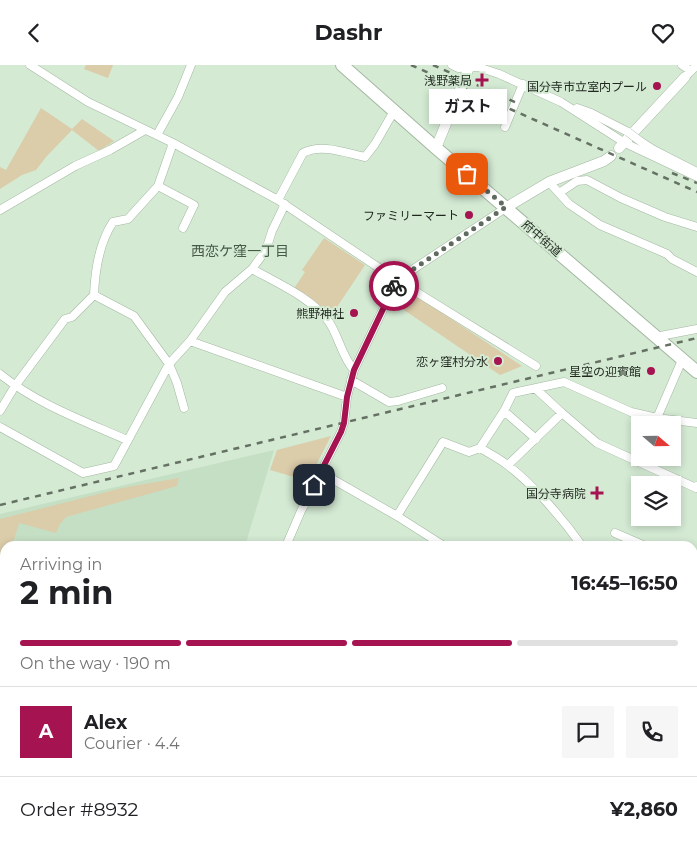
<!DOCTYPE html>
<html lang="en">
<head>
<meta charset="utf-8">
<style>
	:root { --surface:#fff; --page:#f6f6f6; --text:#202124; --muted:#757577; --line:#e0e0e0; --accent:#a51351 }
	body { margin:0; font-family:Montserrat,"Noto Sans JP",sans-serif; background:var(--page); color:var(--text); height:100vh; display:flex; flex-direction:column; font-size:19px; white-space:nowrap }
	* { box-sizing:border-box; margin:0 }
	p { font-size:16px; color:var(--muted) }
	.icon { flex:none; width:28px; height:28px; fill:none; stroke:currentColor; stroke-width:2; stroke-linecap:round; stroke-linejoin:round }
	.map { position:relative; flex:1; overflow:hidden }
	.panel { position:absolute; left:0px; top:476px; width:698px; height:311px; display:flex; flex-direction:column; background:var(--surface); border-radius:15px 15px 0 0; box-shadow:0 2px 8px #0003 }
	.panel>* { flex:none }
	.needle { width:32px; rotate:110deg }
	.tools { position:absolute; left:631px; top:351px; display:grid; gap:10px }
	.tools a { display:grid; place-items:center; width:50px; height:50px; border-radius:0px; background:var(--surface); box-shadow:0 2px 8px #0003; font-size:25px }
	.pin { position:absolute; display:grid; place-items:center; width:42px; height:42px; color:#fff; margin:-21px; border-radius:10px; box-shadow:0 2px 8px #0006 }
	.courier { position:absolute; display:grid; place-items:center; width:50px; height:50px; margin:-25px; border:4px solid #a51351; border-radius:50%; background:#fff; color:#222; box-shadow:0 1px 6px #0007 }
	.bubble { position:absolute; height:35px; border-radius:0px; background:var(--surface); box-shadow:0 2px 8px #0003; font-size:16px; font-weight:700; line-height:35px; text-align:center }
	.summary em { font-style:normal; font-weight:700 }
	.summary div { display:flex; flex-direction:column-reverse }
	.summary { display:flex; align-items:center; justify-content:space-between; height:85px; padding:0 20px }
	h1 { font-size:32px; font-weight:700; line-height:38px }
	.bar { display:grid; grid-template-columns:repeat(4,1fr); gap:8px 5px; align-content:center; height:60px; padding:0 20px }
	.bar i { height:6px; border-radius:4px; background:var(--line) }
	.bar .active { background:var(--accent) }
	.bar p { grid-column:span 4 }
	.line { display:flex; align-items:center; gap:12px; padding:0 20px; border-top:1px solid var(--line) }
	.line div { flex:1 }
	.round { display:grid; place-items:center; flex:none; width:52px; height:52px; border-radius:0px; background:var(--page) }
	header { display:flex; justify-content:space-between; align-items:center; height:65px; padding:0 20px; background:var(--surface); font-size:22px; font-weight:700 }
	.map>svg:first-child { display:block }
</style>
</head>
<body>
<header><svg class="icon" aria-label="back" viewBox="0 0 24 24"><path d="M15 5l-7 7 7 7"/></svg>Dashr<svg class="icon" aria-label="heart" viewBox="0 0 24 24"><path d="M12 20l-8-8c-3-5 5-10 8-4 3-6 11-1 8 4z"/></svg></header>
<div class="map">
<svg width="697" height="787" viewBox="0 0 697 787">
	<rect width="100%" height="100%" fill="#d4ead3"/>
	<path fill="#c5dfc4" d="M274 385 245 481H5V782L297 783 295 787H0V449Z"/>
	<path fill="#dbccaa" d="M86 0H113L108 13 84 4Z
		M41 43 72 64 82 54 114 76 99 86 72 65 46 92 36 105 22 110 0 124V102L6 105Z
		M324 173 365 200 331 251 293 225 305 207 302 205Z
		M406 224 522 301 500 310 404 245Z
		M331 371 308 416 270 405 277 385Z
		M179 413 177 421 66 452 60 459 56 468 19 458 12 481H5V502L1 517 5 532 0 543V454L122 423Z
		M0 617C10 628 5 647 0 659Z"/>
	<g fill="none" stroke-linecap="round" stroke-linejoin="round">
		<g stroke="#a3b8a2" stroke-width="9">
			<path id="minor" d="M30 0 88 37 173 78 278 135 397 215 536 301
				M452 0 458 3 478 2 499 9 561 37 625 78 697 112
				M682 0 691 6
				M685 12 697 0
				M577 43 591 48 628 67
				M505 62 523 19
				M157 70 178 32 191 0
				M640 76 654 85 697 107
				M549 117 569 139 600 160 667 189 672 194 697 207
				M158 121 194 140 183 163
				M559 128 577 116 587 115 621 133 665 152 697 162
				M278 135 303 88C321 78 346 88 365 92L375 79 394 46
				M0 145 75 101 110 85 145 65
				M252 204C277 218 312 233 329 257 339 272 342 292 354 305
				M397 215 507 142
				M94 230 134 251 169 299 177 318 184 343
				M655 272 697 264
				M190 276 347 332
				M0 309C37 339 84 356 127 375
				M351 315 389 337 398 336 442 323
				M536 324 562 348
				M0 346 15 321 65 254 72 252 94 230C95 205 99 178 113 157L128 154 158 121 173 78
				M504 346 536 374
				M657 353 682 295
				M0 362 83 408 114 401 169 299 190 276 225 227 252 204 266 185 272 166 285 139
				M480 383C489 388 498 393 506 399 533 419 563 454 582 481
				M508 400 562 348 597 378 696 423 697 421
				M320 407 397 451 444 481
				M397 451 443 377 469 387 480 383 504 346 513 328 564 317 631 347 657 353 697 358
				M615 468 645 481
				M286 481 301 446 341 367 344 358 347 332 354 305 397 215
				M692 502 697 504
				M692 548 697 542
				M692 604 697 597
				M692 615 697 616
				M692 645 697 639
				M641 782 642 787
				M679 782 681 787
				M426 787 431 782
				M511 787 516 782
				M556 787 561 782"/>
		</g>
		<g stroke="#a3b8a2" stroke-width="11">
			<path id="tertiary" d="M436 83 470 0
				M619 83 685 12
				M507 142 549 117 604 96 611 91"/>
		</g>
		<g stroke="#a3b8a2" stroke-width="12">
			<path id="secondary" d="M302 787 303 782"/>
		</g>
		<g stroke="#a3b8a2" stroke-width="14">
			<path id="primary" d="M342 0 436 83 697 307"/>
		</g>
		<use href="#minor" stroke="#fff" stroke-width="8"/>
		<use href="#tertiary" stroke="#fff" stroke-width="10"/>
		<use href="#secondary" stroke="#fff" stroke-width="11"/>
		<use href="#primary" stroke="#fff" stroke-width="12"/>
		<path stroke="#647163" stroke-width="2.5" stroke-dasharray="6 6" stroke-linecap="butt" d="M411 0 697 127
			M433 0 519 39
			M672 108 697 118
			M0 440 697 273"/>
		<g stroke="#a3b8a2" stroke-width="9" stroke-linecap="butt">
			<path id="minor-bridge" d="M628 67 640 76"/>
		</g>
		<use href="#minor-bridge" stroke="#fff" stroke-width="8"/>
	</g>
	<g fill="none" stroke-linecap="round" stroke-linejoin="round">
		<path stroke="#5e6b5e" stroke-width="5" stroke-dasharray="0 9" d="M394 221 397 215 506 142 467 109"/>
		<path stroke="#a51351" stroke-width="6" d="M314 420 341 367 344 358 347 332 354 305 394 221"/>
	</g>
	<g fill="#a51351" stroke="#d4ead3" stroke-width="2">
		<path d="M479.5 7.5h5v5h5v5h-5v5h-5v-5h-5v-5h5z"/>
		<circle cx="657" cy="21" r="5"/>
		<circle cx="469" cy="150" r="5"/>
		<circle cx="354" cy="248" r="5"/>
		<circle cx="498" cy="296" r="5"/>
		<circle cx="651" cy="306" r="5"/>
		<path d="M594.5 420.5h5v5h5v5h-5v5h-5v-5h-5v-5h5z"/>
	</g>
	<g text-anchor="middle" dominant-baseline="central" stroke-width="4" stroke-linejoin="round" paint-order="stroke">
		<g font-size="12" fill="#1f271f" stroke="#d4ead3" text-anchor="end">
			<text x="472" y="15">浅野薬局</text>
			<text x="647" y="21">国分寺市立室内プール</text>
			<text x="459" y="150">ファミリーマート</text>
			<text x="344" y="248">熊野神社</text>
			<text x="488" y="296">恋ヶ窪村分水</text>
			<text x="641" y="306">星空の迎賓館</text>
			<text x="586" y="428">国分寺病院</text>
		</g>
		<g font-size="12" fill="#1f271f" stroke="#d4ead3">
			<text transform="translate(542 173) rotate(41)">府中街道</text>
		</g>
		<g font-size="14" fill="#475a47" stroke="#d4ead3">
			<text x="240" y="186">西恋ケ窪一丁目</text>
		</g>
	</g>
</svg>
<div class="tools">
<a><svg class="needle" viewBox="-14 -14 28 28"><path d="M0-13l5 13h-10z" fill="#e53935"/><path d="M0 13l5-13h-10z" fill="#757577"/></svg></a>
<a><svg class="icon" aria-label="layers" viewBox="0 0 24 24"><path d="M12 4l9 5-9 5-9-5zM3 14l9 5 9-5"/></svg></a>
</div>
<div class="pin" style="left:467px;top:109px;background:#ea580c"><svg class="icon" aria-label="bag" viewBox="0 0 24 24"><path d="M5 8h14l-1 12H6zM9 8a3 3 0 0 1 6 0"/></svg></div>
<div class="pin" style="left:314px;top:420px;background:#1f2937"><svg class="icon" aria-label="home" viewBox="0 0 24 24"><path d="M3 11l9-7 9 7M6 9v11h12V9"/></svg></div>
<div class="courier" style="left:394px;top:221px"><svg class="icon" aria-label="bike" viewBox="0 0 24 24"><circle cx="6" cy="16" r="4"/><circle cx="18" cy="16" r="4"/><path d="M6 16l4-8h5l3 8M10 8l3 8H6M13 5h3"/></svg></div>
<div class="bubble" style="left:429px;top:24px;width:78px">ガスト</div>
<section class="panel">
<div class="summary"><div><h1>2 min</h1><p>Arriving in</p></div><em>16:45–16:50</em></div>
<div class="bar"><i class="active"></i><i class="active"></i><i class="active"></i><i></i><p>On the way · 190 m</p></div>
<div class="line" style="height:90px"><b class="round" style="background:var(--accent);color:#fff">A</b><div><b>Alex</b><p>Courier · 4.4</p></div><a class="round"><svg class="icon" aria-label="chat" viewBox="0 0 24 24"><path d="M4 5h16v11H9l-5 4z"/></svg></a><a class="round"><svg class="icon" aria-label="phone" viewBox="0 0 24 24"><path d="M5 4h4l2 5-3 2q2 4 5 5l2-3 5 2v4C11 20 4 13 5 4z"/></svg></a></div>
<div class="line" style="height:65px"><div>Order #8932</div><b>¥2,860</b></div>
</section>
</div>
</body>
</html>
